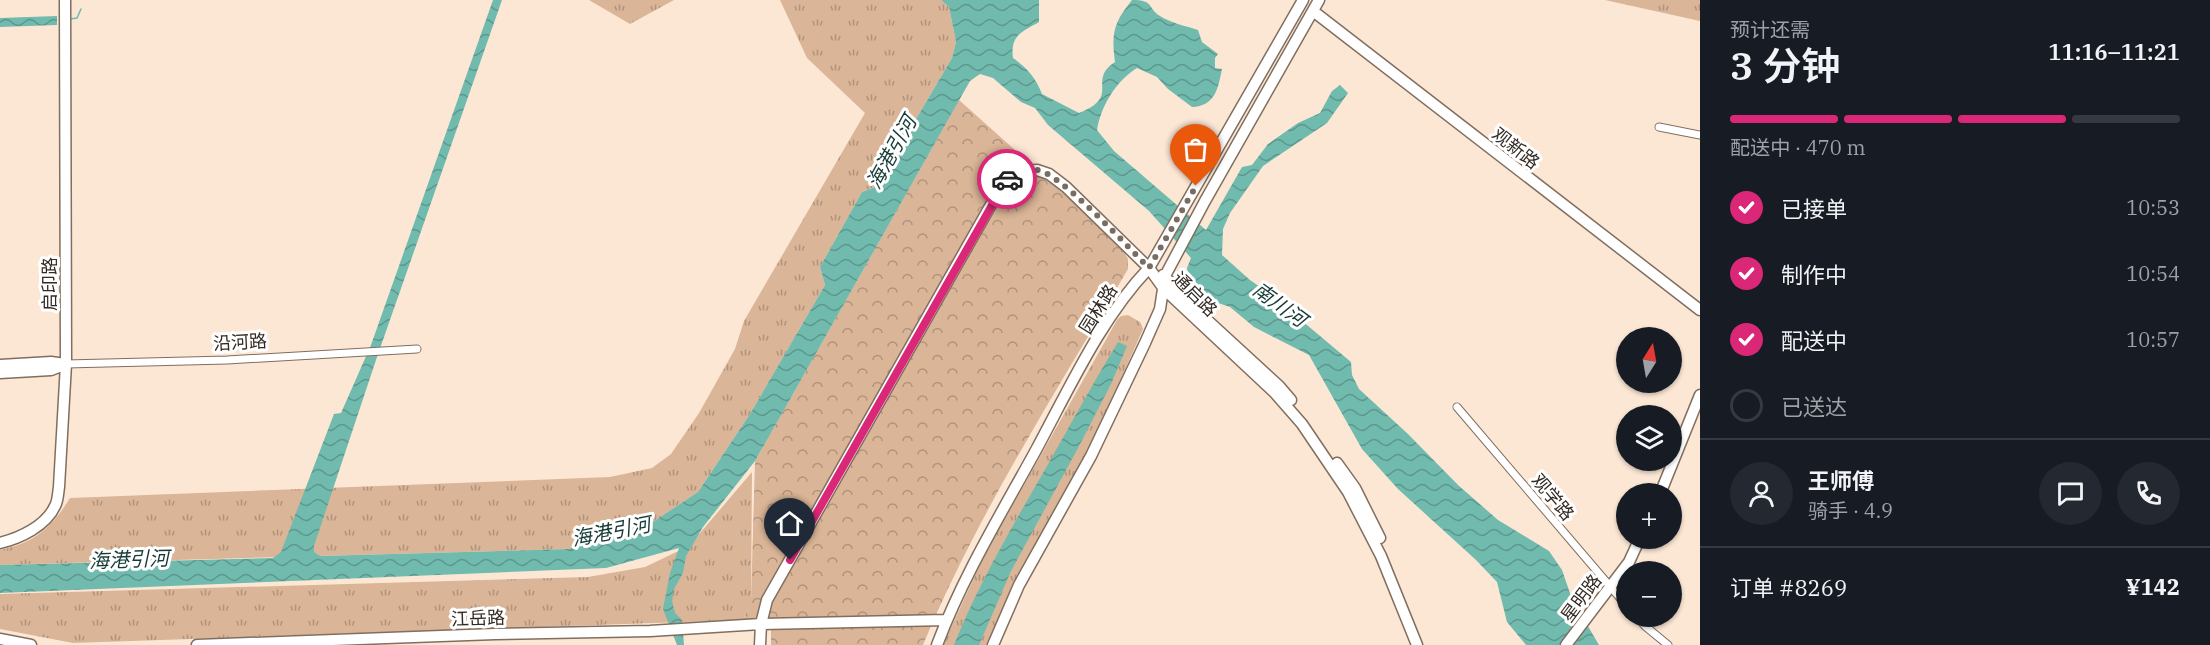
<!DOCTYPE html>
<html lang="zh">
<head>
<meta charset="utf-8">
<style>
	:root { --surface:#171b24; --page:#242831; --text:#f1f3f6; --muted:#9ea1a6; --line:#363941; --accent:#db2777 }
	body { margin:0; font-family:"IBM Plex Serif","Noto Sans SC",serif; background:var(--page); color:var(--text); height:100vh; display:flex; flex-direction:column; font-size:22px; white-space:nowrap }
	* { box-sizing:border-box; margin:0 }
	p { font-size:20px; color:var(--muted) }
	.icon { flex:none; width:33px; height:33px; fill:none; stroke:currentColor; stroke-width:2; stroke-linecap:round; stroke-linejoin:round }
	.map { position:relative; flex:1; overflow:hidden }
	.side { display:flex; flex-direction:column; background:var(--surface); width:510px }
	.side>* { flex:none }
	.needle { width:39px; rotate:11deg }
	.fabs { position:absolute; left:1616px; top:327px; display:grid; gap:12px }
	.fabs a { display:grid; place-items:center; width:66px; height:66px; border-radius:50%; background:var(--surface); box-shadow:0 2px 4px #0004; font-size:30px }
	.pin { position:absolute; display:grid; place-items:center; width:51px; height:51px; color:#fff; margin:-62px -26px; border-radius:50% 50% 50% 0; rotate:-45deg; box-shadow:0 0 6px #0007 }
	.pin .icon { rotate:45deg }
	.courier { position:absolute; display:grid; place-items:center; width:60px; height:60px; margin:-30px; border:4px solid #db2777; border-radius:50%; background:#fff; color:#222; box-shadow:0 2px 8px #0007 }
	.overview em { font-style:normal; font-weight:600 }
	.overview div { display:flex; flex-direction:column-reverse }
	.overview { display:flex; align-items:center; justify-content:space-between; height:102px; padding:0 30px }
	h1 { font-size:39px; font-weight:600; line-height:45px }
	.bar { display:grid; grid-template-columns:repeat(4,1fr); gap:9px 6px; align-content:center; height:72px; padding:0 30px }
	.bar i { height:8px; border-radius:4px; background:var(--line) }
	.bar .selected { background:var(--accent) }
	.bar p { grid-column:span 4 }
	.line { display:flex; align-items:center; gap:15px; padding:0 30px; border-top:2px solid var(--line) }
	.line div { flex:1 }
	.round { display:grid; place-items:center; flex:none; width:63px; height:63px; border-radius:32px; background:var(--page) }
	ol { padding:0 30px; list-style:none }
	li { display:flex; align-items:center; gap:18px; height:66px }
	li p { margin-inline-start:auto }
	li .icon { padding:6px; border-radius:50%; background:var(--accent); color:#fff; stroke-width:4 }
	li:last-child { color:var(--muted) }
	li i { width:33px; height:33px; border:3px solid var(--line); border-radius:50% }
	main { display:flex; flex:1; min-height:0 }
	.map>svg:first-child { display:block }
</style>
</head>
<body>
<main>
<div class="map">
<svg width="1700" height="645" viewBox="0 0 1700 645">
	<defs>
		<pattern id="grass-tufts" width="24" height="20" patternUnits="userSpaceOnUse" patternTransform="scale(1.5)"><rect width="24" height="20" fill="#dab597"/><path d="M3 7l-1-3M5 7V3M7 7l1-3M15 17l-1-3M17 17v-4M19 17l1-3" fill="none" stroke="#b1937b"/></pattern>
		<pattern id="park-crowns" width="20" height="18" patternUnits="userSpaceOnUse" patternTransform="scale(1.5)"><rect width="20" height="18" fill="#dab597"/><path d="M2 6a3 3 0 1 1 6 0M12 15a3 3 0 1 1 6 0" fill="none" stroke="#b1937b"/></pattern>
		<pattern id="water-waves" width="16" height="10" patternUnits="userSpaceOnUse" patternTransform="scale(1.5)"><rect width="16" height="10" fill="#70baae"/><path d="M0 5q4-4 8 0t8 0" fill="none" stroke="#5d978d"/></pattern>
	</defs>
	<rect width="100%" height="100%" fill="#fce7d5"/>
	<path fill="url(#grass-tufts)" d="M589 0H674L630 24Z
		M780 0H941L949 7 956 42 952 58 906 136 879 185 862 192 820 267 825 285 750 414 698 492 642 529 568 549 0 565V550C35 543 52 527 70 498L610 477 652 468 671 454 699 413 735 349 744 321 865 113 807 58Z
		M1605 0H1700V21Z
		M1128 315 1140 322 1143 329 1089 451 989 645H943L984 556 1117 320 1121 316Z
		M752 472 751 602 743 620 73 643 0 629V594L588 577 645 567 689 546Z"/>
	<path fill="url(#park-crowns)" d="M959 100 1119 243 1128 259V269C1056 392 978 513 923 645H771V619L743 620 751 601 755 461Z"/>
	<path fill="url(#water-waves)" d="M493 0H502L377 357 314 546V552L320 556 568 549 642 529 698 492 750 414 825 285 820 267 862 192 880 185 906 136 952 58 956 42 949 7 941 0H1039V22C1022 32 1010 35 1013 58 1027 68 1036 78 1042 94L1079 113C1122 96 1086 81 1115 62 1111 33 1114 22 1132 0 1155 0 1147 8 1160 16 1171 23 1186 26 1198 30L1202 42 1218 54 1215 58V68L1222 69C1218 89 1215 106 1192 107L1168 89 1157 77 1137 68C1116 81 1101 106 1097 130L1114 151 1206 230 1242 167 1252 165 1268 144 1298 123 1320 113 1332 91 1340 85 1348 93 1327 123 1263 166 1230 213 1223 229 1222 255 1250 280 1270 294 1351 362 1352 375 1359 389 1408 434 1458 485 1498 520 1549 551 1562 570 1572 599 1599 645H1526L1507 622 1497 582 1476 560 1398 489 1362 449 1309 355 1254 327 1230 307 1198 296 1190 287 1187 268 1191 258 1149 211 1048 125 1035 108 1021 102 993 78 980 74 970 81 755 461 703 527 686 556 683 573 674 589 672 601 675 613 682 620 684 645H677L663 609 670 573 679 548 606 568 0 593V565L273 558 281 552 334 414 341 413 371 345Z
		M57 16V25L0 27V18Z
		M1118 342 1127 346 1111 384 1078 448 1011 571 979 645H954C979 582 1014 524 1047 466 1071 424 1093 383 1118 342Z"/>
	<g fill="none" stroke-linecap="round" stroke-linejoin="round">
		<path stroke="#70baae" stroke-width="1.5" d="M70 19 77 18 81 9"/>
		<g stroke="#816e5f" stroke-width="9">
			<path id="street" d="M1659 127 1700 135
				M66 364 227 360 417 349
				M1457 407 1626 605
				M1636 616 1645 626 1668 645"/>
		</g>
		<g stroke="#816e5f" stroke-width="13">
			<path id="secondary" d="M1313 11 1700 310
				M1163 275 1206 319 1279 386 1291 400
				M0 365 51 362 65 364
				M0 373 51 370 66 364
				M1337 463 1355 488 1380 538
				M1660 494 1700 395
				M0 543C20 538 46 526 55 506 58 501 58 493 59 487L66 364 65 0
				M0 639 31 645
				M197 645 495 634 650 631 761 624 946 620
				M760 645 761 624 767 600 1005 180 1021 171 1037 170 1049 174 1066 187 1149 268 1164 289 1274 392 1302 424 1348 492 1381 556 1417 645
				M937 645C963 576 1001 514 1036 450 1069 389 1101 318 1149 268L1303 0
				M993 645 1019 585 1091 456 1145 343 1160 309 1165 276 1205 201 1319 0
				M1566 645 1629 562 1640 538"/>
		</g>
		<use href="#street" stroke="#fff" stroke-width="7"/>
		<use href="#secondary" stroke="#fff" stroke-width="10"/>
	</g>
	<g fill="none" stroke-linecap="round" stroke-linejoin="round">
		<path stroke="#796c61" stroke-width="6" stroke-dasharray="0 10.8" d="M1007 179C1017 174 1026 169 1038 170 1061 174 1129 248 1149 268L1196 186"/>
		<path stroke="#db2777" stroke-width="8" d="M790 560 1007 179"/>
	</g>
	<g text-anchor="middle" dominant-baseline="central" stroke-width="6" stroke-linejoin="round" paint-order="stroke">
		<g font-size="18" fill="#322a23" stroke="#fff">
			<text transform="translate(1516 148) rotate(38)">观新路</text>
			<text transform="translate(49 284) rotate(-90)">启印路</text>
			<text transform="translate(1195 294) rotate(45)">通启路</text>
			<text transform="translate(1098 309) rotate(-58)">园林路</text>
			<text transform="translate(240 342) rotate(-3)">沿河路</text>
			<text transform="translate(1553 497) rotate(50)">观学路</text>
			<text transform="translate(1581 598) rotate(-53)">星明路</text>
			<text transform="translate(478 618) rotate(-2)">江岳路</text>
		</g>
		<g font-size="20" font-style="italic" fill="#163a35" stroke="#fff">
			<text transform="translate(891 152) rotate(-61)">海港引河</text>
			<text transform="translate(1280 304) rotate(36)">南川河</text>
			<text transform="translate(611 531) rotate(-11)">海港引河</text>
			<text transform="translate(129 559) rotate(-2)">海港引河</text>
		</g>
	</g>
</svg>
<div class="fabs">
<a><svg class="needle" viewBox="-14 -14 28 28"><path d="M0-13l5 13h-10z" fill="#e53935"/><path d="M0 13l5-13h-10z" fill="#9ea1a6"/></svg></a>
<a><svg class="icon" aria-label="layers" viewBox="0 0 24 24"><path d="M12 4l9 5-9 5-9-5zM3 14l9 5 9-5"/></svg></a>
<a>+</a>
<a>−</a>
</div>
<div class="pin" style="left:1196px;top:186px;background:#ea580c"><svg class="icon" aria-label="bag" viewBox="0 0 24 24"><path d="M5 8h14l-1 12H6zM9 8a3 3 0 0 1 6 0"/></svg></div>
<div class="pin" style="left:790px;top:560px;background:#1f2937"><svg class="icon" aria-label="home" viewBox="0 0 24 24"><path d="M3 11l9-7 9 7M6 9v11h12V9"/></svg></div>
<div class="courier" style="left:1007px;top:179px"><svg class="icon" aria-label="car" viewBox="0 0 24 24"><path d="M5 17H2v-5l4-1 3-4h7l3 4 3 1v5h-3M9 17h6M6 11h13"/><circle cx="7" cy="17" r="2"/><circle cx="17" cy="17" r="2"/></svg></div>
</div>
<section class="side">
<div class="overview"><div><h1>3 分钟</h1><p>预计还需</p></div><em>11:16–11:21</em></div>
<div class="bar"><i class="selected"></i><i class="selected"></i><i class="selected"></i><i></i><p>配送中 · 470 m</p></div>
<ol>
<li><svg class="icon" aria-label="check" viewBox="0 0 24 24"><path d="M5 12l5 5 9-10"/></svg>已接单<p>10:53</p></li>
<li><svg class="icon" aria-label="check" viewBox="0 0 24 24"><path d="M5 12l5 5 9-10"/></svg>制作中<p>10:54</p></li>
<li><svg class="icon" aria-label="check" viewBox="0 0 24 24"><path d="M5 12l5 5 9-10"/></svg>配送中<p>10:57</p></li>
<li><i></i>已送达</li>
</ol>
<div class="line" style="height:108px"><a class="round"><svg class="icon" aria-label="person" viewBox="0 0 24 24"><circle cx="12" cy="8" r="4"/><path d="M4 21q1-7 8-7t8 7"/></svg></a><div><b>王师傅</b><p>骑手 · 4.9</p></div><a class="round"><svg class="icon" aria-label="chat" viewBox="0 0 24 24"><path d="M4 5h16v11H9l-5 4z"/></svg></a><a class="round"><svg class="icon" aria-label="phone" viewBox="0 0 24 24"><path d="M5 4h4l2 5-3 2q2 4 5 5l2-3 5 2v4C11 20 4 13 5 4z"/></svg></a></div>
<div class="line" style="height:78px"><div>订单 #8269</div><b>¥142</b></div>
</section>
</main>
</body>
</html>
